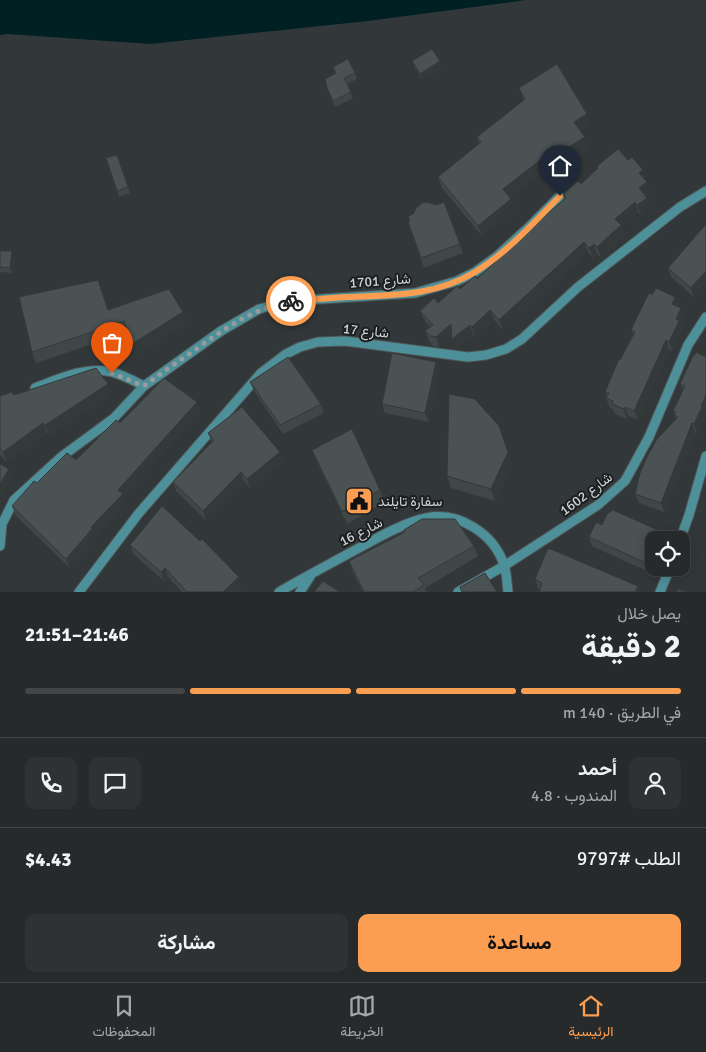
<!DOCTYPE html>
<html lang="ar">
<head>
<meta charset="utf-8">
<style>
	:root { --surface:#262a2b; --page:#2e3233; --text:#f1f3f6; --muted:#a4a7a9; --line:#424647; --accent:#fc9e52 }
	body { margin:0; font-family:Signika,Vazirmatn,sans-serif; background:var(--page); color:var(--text); direction:rtl; height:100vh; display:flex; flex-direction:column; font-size:19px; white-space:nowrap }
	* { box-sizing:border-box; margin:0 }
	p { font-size:16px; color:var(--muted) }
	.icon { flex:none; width:28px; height:28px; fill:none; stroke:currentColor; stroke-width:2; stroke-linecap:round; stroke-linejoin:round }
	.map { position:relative; height:592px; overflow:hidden; direction:ltr }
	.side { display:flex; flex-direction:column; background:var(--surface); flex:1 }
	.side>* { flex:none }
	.tools { position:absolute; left:645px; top:531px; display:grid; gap:10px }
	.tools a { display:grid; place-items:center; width:45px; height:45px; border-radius:10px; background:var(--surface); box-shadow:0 2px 12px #0003,0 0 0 1px var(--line); font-size:25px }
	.pin { position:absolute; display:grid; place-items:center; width:42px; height:42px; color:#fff; margin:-51px -21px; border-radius:50% 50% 50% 0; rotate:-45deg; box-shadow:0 0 5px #0007 }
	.pin .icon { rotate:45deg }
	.courier { position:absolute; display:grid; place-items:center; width:50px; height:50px; margin:-25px; border:4px solid #fc9e52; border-radius:50%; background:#fff; color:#222; box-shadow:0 1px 6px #0007 }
	.headline em { font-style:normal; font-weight:700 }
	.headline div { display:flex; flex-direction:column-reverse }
	.headline { display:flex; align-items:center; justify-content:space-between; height:85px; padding:0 25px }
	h1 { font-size:32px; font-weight:700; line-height:38px }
	.bar { display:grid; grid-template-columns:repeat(4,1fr); gap:8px 5px; align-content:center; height:60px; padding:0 25px }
	.bar i { height:6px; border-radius:4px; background:var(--line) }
	.bar .current { background:var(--accent) }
	.bar p { grid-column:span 4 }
	.line { display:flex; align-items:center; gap:12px; padding:0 25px; border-top:1px solid var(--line) }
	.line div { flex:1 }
	.round { display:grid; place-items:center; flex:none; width:52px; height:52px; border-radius:10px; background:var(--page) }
	.button { display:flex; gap:10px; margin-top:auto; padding:10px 25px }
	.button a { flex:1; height:58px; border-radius:10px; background:var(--accent); color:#111; font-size:20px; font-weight:700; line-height:58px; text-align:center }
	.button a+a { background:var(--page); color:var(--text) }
	.tab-bar { display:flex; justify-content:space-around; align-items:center; height:70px; border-top:1px solid var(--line); background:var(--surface); font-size:14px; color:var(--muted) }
	.tab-bar a { display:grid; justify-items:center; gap:2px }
	.tab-bar .current { color:var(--accent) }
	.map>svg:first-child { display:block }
</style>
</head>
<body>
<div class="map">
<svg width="706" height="592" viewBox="0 0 706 592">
	<rect width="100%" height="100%" fill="#323839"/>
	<path fill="#012024" d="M0 0H526L368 21 150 44 8 34 0 35Z"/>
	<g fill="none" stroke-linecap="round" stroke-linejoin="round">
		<g stroke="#4e5455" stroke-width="11">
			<path id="minor" d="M35 388C59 379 85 366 112 372 123 375 134 381 144 386
				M680 540 689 515 706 456
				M0 546 2 524 14 500 61 457 114 418 144 386 221 331 259 309 290 301 415 293 457 281 475 272 496 257 530 226 560 196
				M79 592 139 513 261 373 286 354 300 347 318 342 345 341 468 357 486 355 506 349 522 339 578 287 680 207 706 191
				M279 592C301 579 324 567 346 555 369 543 401 523 426 518 459 511 494 534 504 565 507 574 507 584 508 592
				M300 592 311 575
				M458 592 504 566 598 505 625 481 649 437 688 345 706 317
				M660 592 670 568"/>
		</g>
		<use href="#minor" stroke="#4e9099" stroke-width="9"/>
	</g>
	<path fill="#404747" d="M412 61 442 68 422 80 415 68Z
		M333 67 355 73 357 79 347 84 353 98 335 107 327 88 336 74Z
		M519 88 591 124 580 131 588 148 563 163 559 158 509 197 515 209 482 236 442 188 438 177 479 144 477 137 524 101Z
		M117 155 130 193 119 197 106 158Z
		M628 160 643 170 646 180 650 191 645 196 647 198 650 208 641 215 638 212 622 227 625 235 601 257 597 254 593 257 588 252 503 330 494 320 475 337 473 335 456 349 452 339V336L439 347 433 346 429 341 425 331 430 327 424 320 420 311 438 303 477 279 498 259 497 257 528 229V227L546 215 564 199 563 194 581 184 598 168 597 166Z
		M444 202 463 253 424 268 408 222 437 205Z
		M706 224 694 297 671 277 668 268Z
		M0 251 14 256 12 273 0 272Z
		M652 295 675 297 678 307 684 318 681 326 682 330 672 351 669 350 638 420 628 416 627 419 615 414 613 409 610 408 606 398 607 397 605 392 620 360 633 335 631 330Z
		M109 310 187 323 136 355 128 332 36 363 32 352Z
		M693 356 705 416 697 434 695 433 664 512 639 503 635 494 676 420 673 411 683 390 680 384Z
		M436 362 439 371 429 422 385 413 382 404Z
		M250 382 321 404 324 413 283 434 254 391Z
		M111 394 49 436 47 433 7 462 0 455V396L14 395Z
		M197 402 200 411 124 497 126 503 95 536 96 538 70 568 16 516 12 506 37 483 76 460 120 423Z
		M208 433 283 461 250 488 244 481 206 520 176 491 173 482 212 443Z
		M312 450 380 490 384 502 347 524 317 462Z
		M512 464 495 501 451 488 447 476Z
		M602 525 660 531 649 572 592 546 589 537Z
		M405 532 474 546 478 556 425 588 426 592H363L352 571 349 561Z
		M130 545 242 586 236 592H182L168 577 164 581 133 554Z
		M535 579 638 586 640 592H539L540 589H538Z"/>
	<path fill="#34393a" d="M440 61 442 68 422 80 420 74Z
		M587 114 591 124 578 132 574 122Z
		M585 137 588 148 563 163 559 153Z
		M556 148 559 158 506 199 503 189Z
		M643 170 646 180 643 183 639 173Z
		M647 182 650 191 642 198 639 188Z
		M647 198 650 208 641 215 637 205Z
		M511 199 515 209 482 236 478 226Z
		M635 202 638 212 622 227 625 235 601 257 597 247 615 219Z
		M584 242 588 252 503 330 499 320Z
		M594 244 597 254 593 257 589 248Z
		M12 251 14 256 12 273 10 268Z
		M706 271V284L694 297 691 288Z
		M675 297 678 306 675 313 672 304Z
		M681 308 684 318 681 326 682 330 672 351 669 342 676 319Z
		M490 310 494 320 475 337 472 327Z
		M183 312 187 323 136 355 132 344Z
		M451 324 455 334 439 347 436 337Z
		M470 325 473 335 456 349 452 339Z
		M666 340 669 350 638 420 634 411Z
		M436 362 439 371 429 422 425 413Z
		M108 384 111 394 49 436 45 425Z
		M706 395V411L705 414V416L697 434 694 424Z
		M197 402 200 411 124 497 126 503 95 536 96 538 70 568 66 559 118 490Z
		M625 407 628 416 627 419 624 409Z
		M43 423 47 433 7 462 3 452Z
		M692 423 695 433 664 512 661 503Z
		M499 426 512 464 495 501 491 489Z
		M280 452 283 461 250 488 247 479Z
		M9 469 12 479 0 499V484Z
		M241 472 244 481 206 520 203 511Z
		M660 531 663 540H656Z
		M654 545V562L649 572 646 563Z
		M165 568 168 577 164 581 161 572Z
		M239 577 242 586 236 592H223Z
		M638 586 640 592H635Z"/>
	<path fill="#4b5253" stroke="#34393a" d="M432 49 440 61 420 74 412 61Z
		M348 59 355 73 344 78 351 92 333 101 327 88 325 79 336 73 333 67Z
		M557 64 587 114 574 122 585 137 559 153 556 148 503 189 511 199 478 226 438 177 481 142 477 137 525 99 519 88Z
		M618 149 628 160 632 157 643 170 639 173 647 182 639 188 647 198 637 205 635 202 615 219 621 225 597 247 594 244 589 248 584 242 499 320 490 310 472 327 470 325 452 339 451 324 436 337 430 336 425 331 433 325 420 311 434 298 438 303 457 286 460 289 475 276 477 279 499 258 497 257 529 228 528 227 544 212 546 215 566 198 563 194 578 181 581 184 598 168 597 166Z
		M117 155 128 187 117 191 106 158Z
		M426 202 437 205 444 202 460 244 421 258 408 222 410 221 408 216 413 214 416 208 422 203Z
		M706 224V271L691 288 668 268Z
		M0 251H12L10 268 0 267Z
		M98 280 108 310 169 289 183 312 132 344 124 321 32 352 19 297Z
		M656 288 675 297 672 304 681 308 676 319 679 321 669 342 666 340 634 411 625 407 624 409 612 404 613 401 606 398 609 393 605 392 619 359 620 360 635 332 631 330 637 317 649 293 652 295Z
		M696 352 706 357V395L701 406 702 407 694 424 692 423 661 503 635 494 640 473 647 457 657 439 678 417 674 415 676 412 673 411 685 386 680 384 693 356H694Z
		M392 353 436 362 425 413 382 404Z
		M288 357 321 404 280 425 250 382Z
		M96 368 108 384 45 425 43 423 3 452 0 448V396L12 392 14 395Z
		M164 378 197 402 118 490 123 494 91 527 92 529 66 559 12 506 34 481 37 483 67 453 76 460 116 420 120 423Z
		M449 394 475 399 499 426 508 452 491 489 447 476Z
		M242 407 280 452 247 479 241 472 203 511 173 482 214 440 208 433Z
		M352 429 380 490 342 512 312 450Z
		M0 464 9 469 0 484Z
		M162 506 200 541 202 539 239 577 223 592H187L165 568 161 572 130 545Z
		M613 510 660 531 656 540H654V545L646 563 589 537 596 522 602 525 607 514Z
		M422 519H455L474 546 418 578 424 585 413 592H364L349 561 405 532 404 530Z
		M548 548 638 586 635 592H539L542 583 535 579Z
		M485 573 497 592H462L460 587Z
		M323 581 340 592H314Z
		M678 589 687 592H677Z"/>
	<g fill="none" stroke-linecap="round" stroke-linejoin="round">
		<path stroke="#979c9d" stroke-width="5" stroke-dasharray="0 9" d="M112 373 144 386C160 374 176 363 192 352 224 329 251 309 291 301"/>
		<path stroke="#fc9e52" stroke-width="6" d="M291 301C310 300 329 298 348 297 391 295 436 296 475 272 507 253 534 222 560 196"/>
	</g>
	<defs>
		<g id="civic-square" transform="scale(1.4375)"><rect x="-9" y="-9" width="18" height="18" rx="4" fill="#fc9e52" stroke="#1c1f1f"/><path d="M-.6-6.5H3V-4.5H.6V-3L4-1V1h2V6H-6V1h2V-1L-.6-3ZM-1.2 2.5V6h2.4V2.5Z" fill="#111"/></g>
	</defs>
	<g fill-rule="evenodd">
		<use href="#civic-square" x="359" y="501"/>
	</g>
	<g text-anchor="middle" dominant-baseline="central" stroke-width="4" stroke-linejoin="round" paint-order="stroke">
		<g font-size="14" fill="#ced2d3" stroke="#1c1f1f">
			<text transform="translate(380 281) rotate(-4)">شارع 1701</text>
			<text transform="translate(366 331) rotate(6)">شارع 17</text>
			<text transform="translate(586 494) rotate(-37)">شارع 1602</text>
			<text transform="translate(361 532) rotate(-27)">شارع 16</text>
		</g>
		<g font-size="14" fill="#ced2d3" stroke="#1c1f1f" text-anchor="start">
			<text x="378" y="501">سفارة تايلند</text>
		</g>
	</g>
</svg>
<div class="tools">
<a><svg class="icon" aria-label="locate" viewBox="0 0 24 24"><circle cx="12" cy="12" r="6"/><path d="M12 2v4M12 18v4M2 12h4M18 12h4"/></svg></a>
</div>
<div class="pin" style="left:112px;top:373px;background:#ea580c"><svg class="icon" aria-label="bag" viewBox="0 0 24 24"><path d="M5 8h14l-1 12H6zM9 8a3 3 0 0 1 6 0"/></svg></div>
<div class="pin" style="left:560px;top:196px;background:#1f2937"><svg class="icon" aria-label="home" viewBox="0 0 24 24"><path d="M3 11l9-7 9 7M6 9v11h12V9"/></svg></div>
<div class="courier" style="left:291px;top:301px"><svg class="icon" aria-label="bike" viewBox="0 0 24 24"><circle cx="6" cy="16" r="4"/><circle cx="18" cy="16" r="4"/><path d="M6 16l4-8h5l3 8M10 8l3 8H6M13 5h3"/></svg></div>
</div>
<section class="side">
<div class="headline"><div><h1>2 دقيقة</h1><p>يصل خلال</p></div><em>21:46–21:51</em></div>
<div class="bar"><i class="current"></i><i class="current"></i><i class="current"></i><i></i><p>في الطريق · 140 m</p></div>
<div class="line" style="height:90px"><a class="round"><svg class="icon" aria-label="person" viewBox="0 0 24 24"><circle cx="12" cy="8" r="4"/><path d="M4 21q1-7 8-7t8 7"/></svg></a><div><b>أحمد</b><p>المندوب · 4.8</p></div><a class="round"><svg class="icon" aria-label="chat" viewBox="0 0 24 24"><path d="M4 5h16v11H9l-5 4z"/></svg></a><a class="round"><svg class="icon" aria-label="phone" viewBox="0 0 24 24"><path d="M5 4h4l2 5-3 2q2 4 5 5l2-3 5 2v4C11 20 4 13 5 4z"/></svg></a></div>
<div class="line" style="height:65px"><div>الطلب #9797</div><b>$4.43</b></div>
<div class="button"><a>مساعدة</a><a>مشاركة</a></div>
</section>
<nav class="tab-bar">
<a class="current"><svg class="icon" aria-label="home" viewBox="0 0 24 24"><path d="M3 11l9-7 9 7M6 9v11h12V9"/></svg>الرئيسية</a>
<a><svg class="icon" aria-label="map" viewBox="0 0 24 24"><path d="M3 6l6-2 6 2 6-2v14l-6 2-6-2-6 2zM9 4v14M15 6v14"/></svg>الخريطة</a>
<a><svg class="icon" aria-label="saved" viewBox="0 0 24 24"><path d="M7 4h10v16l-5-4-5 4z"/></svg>المحفوظات</a>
</nav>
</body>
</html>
